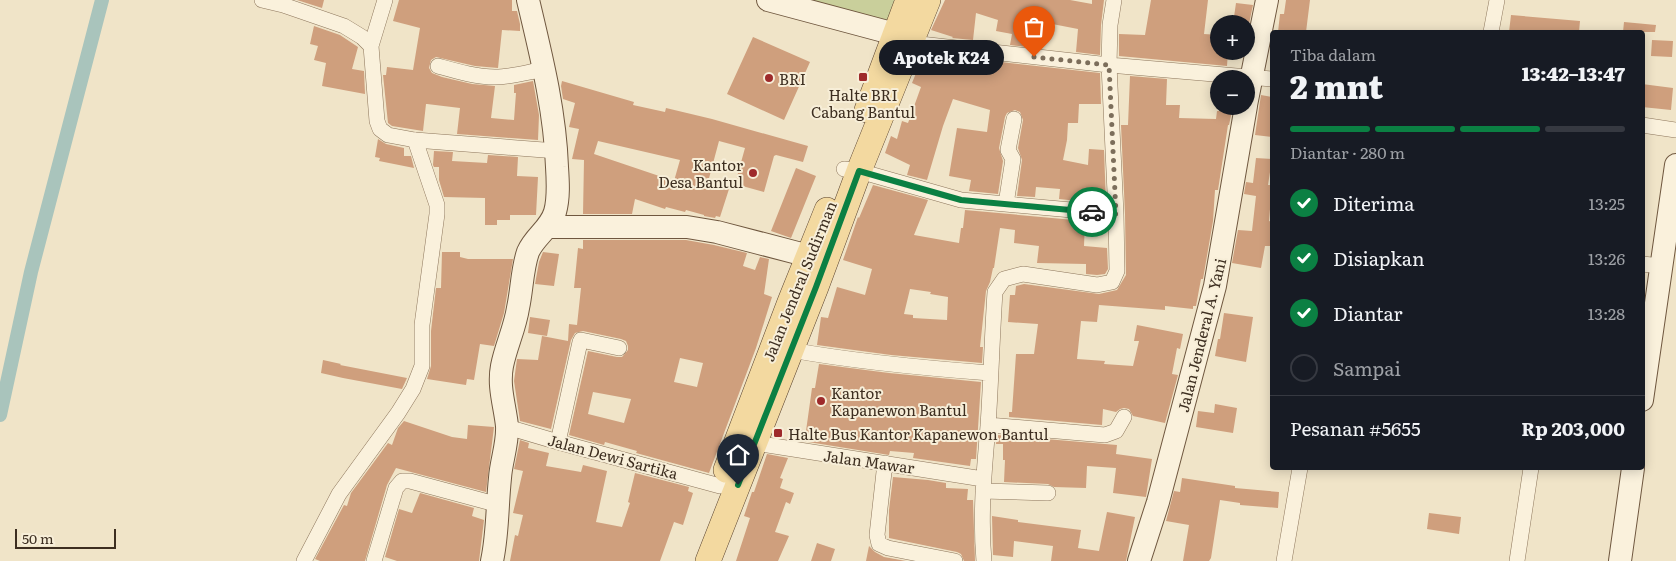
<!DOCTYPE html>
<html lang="id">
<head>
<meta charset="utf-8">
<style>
	:root { --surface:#171b24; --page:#20242c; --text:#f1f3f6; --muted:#9ea1a6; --line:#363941; --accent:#0b8043 }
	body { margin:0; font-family:Literata,serif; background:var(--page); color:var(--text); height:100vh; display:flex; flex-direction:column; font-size:19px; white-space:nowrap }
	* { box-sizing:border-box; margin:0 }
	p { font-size:16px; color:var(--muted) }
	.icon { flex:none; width:28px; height:28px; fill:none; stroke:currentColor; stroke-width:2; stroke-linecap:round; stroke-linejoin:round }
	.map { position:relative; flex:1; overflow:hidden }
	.details { position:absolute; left:1270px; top:30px; width:375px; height:440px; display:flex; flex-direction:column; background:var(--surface); border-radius:5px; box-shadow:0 2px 12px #0003 }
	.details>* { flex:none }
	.controls { position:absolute; left:1210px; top:15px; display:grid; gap:10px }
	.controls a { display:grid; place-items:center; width:45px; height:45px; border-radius:50%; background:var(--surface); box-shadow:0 2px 12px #0003; font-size:25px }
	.scale { position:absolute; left:15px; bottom:12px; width:101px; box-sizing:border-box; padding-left:5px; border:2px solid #3d2e20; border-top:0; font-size:14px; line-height:18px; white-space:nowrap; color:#3d2e20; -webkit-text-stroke:4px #f7eed8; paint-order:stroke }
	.pin { position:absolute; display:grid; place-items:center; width:42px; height:42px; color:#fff; margin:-51px -21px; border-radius:50% 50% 50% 0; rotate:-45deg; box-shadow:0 0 5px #0007 }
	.pin .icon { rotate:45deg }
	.courier { position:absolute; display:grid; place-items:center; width:50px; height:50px; margin:-25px; border:4px solid #0b8043; border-radius:50%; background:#fff; color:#222; box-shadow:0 1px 6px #0007 }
	.bubble { position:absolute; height:35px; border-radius:18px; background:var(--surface); box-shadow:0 2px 12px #0003; font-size:16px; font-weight:800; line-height:35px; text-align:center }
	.head em { font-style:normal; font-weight:800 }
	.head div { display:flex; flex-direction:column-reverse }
	.head { display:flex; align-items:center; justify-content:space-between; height:85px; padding:0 20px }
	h1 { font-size:32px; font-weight:800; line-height:38px }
	.bar { display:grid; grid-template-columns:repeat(4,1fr); gap:8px 5px; align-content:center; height:60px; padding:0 20px }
	.bar i { height:6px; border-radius:4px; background:var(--line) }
	.bar .selected { background:var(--accent) }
	.bar p { grid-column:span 4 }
	.line { display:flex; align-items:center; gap:12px; padding:0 20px; border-top:1px solid var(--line) }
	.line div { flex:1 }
	ol { padding:0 20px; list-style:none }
	li { display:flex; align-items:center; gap:15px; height:55px }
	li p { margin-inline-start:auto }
	li .icon { padding:5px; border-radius:50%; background:var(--accent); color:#fff; stroke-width:4 }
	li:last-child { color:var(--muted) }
	li i { width:28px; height:28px; border:2px solid var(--line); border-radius:50% }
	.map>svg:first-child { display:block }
</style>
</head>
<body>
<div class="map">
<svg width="1676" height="561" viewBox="0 0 1676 561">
	<rect width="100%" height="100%" fill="#f0e4c8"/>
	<path fill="#c9cf9b" d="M771 0H904L894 31Z"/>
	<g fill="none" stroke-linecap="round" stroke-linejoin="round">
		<path stroke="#a9c4bc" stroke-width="14" d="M0 415 31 272 102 0"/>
	</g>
	<path fill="#cf9f7d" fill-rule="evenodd" d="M297 0H324L322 8Z
		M399 0H512V11H517L520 24V31L502 30 498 68 475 66 436 57 431 60 429 68 432 73 442 77 472 84 495 86 491 118 514 120 516 93H514V85L533 81 539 115 538 140 457 134 460 108 427 104H426L423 131 392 126 388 123 383 75H386L387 67 413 70 420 28 393 21Z
		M945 0H1070L1092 4V0H1104L1101 25 1100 55 1076 52 1078 29 1042 22 1037 48 1010 45 1012 34 996 31 998 20 976 13 973 40 952 38 953 37 931 30Z
		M1151 0H1208L1204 34 1219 35V51H1228L1227 66 1119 56V34L1145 35Z
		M1286 0H1310L1306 32H1278L1280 14H1284Z
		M1236 3 1253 5 1249 24H1233Z
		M1511 15 1580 21 1579 32H1509Z
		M1624 22 1656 25 1655 32H1623Z
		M314 26 340 35 358 47 352 69 364 71 365 94 322 86 326 63 314 60 318 46 310 44Z
		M753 37 810 62 784 120 727 94Z
		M1652 40 1673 41 1672 57 1651 56Z
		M923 56 944 64 946 56 991 66 992 61 1100 73 1101 104H1079L1078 123H1068L1067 140 1063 160 1088 165 1089 149 1104 150 1106 204 1059 199 1060 189 1036 187 1035 197 1017 196 1022 160 1018 148 1023 120 1020 112 1015 110 1007 113 1005 117 999 148 1003 161 998 194 969 191 971 180 949 176 957 128 987 132 990 110 953 99 943 126 927 180 907 175 910 165 885 153 891 136 897 139 902 121 908 123 921 87 912 83Z
		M1130 76 1167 79 1166 105H1180L1179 118 1216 119 1217 111H1220V106H1233L1229 125H1228L1218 190H1215L1213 221 1203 279H1201L1196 306H1193V309L1165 306V310L1099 305 1097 322 1081 321 1077 359 1105 361 1104 364 1133 366 1139 341H1134L1137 325 1183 334 1180 349 1177 348 1172 374 1178 375 1165 423 1133 416 1129 409 1124 408 1120 409 1116 412 1103 409 1102 425 1009 417V412H1012L1016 354H1034L1038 324 1008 322 1010 295H1015L1016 286 1024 284 1099 294 1117 290 1126 275 1125 214 1121 125H1128Z
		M562 81 634 102 633 105 665 112 666 108 712 119 808 146 803 162 776 155 774 156 764 192 735 184 745 148 719 141 708 182 729 189 720 217 716 216 715 218 704 216V215L686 210 685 212 666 207 665 209 635 199 632 214H583L584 160 572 159 579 129 569 127 575 103 563 99 561 86ZM598 141 680 160 674 181 594 154Z
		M1642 84 1673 88 1671 110 1642 107Z
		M1261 95 1272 97V137L1255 135Z
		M378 139 386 144 404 148V156H411L414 168 379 161 380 158 375 157Z
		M434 151 453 152 452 161 487 163 488 155 518 157 517 176 538 177 536 215H510V220H497V225H485V198L444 197 439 180V167H434L433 165Z
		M1256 158 1272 159 1268 185H1272L1269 221 1272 222 1271 246H1265L1261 268 1232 263 1238 230 1252 231 1256 196 1244 194 1246 182 1253 183Z
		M796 168 816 176 791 238 771 231Z
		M873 185 928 200 914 235 959 243 961 228H963L965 210 1085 221 1084 246 1107 248 1108 269 1105 274 1097 275 1086 274V264L1037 263 1039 246 1014 243 1015 230 1000 228 994 268H993L990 282 986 291 980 347H983L982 363 891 355 817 345 821 317 828 318 837 287 865 295 872 269 843 260 858 217 859 218ZM910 289 931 292 930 294 948 297 947 320 913 318V315L904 314Z
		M583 240H686L714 245 747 253 743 266 755 270 760 257 769 259 764 294 772 297 756 348 709 473 636 453 637 451 605 442 604 445 569 435 588 351 617 357H622L628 350V346L626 341 621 339 583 331 575 333 571 340 551 429 520 421 514 381 517 359 538 360 542 336 568 341 569 324 577 325 581 288H574L578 248 583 249ZM680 358 703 363 697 387 674 382ZM593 392 631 399 624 423 588 414Z
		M442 252H460V257L468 259H513L504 313 494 346 480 344 474 380 467 379 466 385 427 379 431 366V331L436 288H441Z
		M543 252 559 254 554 286 535 284 539 262Z
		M1224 313 1253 317 1246 362 1215 356 1218 339H1220Z
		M530 317 550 320 547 336 528 333Z
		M323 360 341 364 340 365 407 378 402 389 343 378 321 373Z
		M819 364 889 373 981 382 976 459H971L970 466 913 458 914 453 890 451 889 455 796 440 798 430 806 431 812 388H815Z
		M1215 404 1237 408 1233 433 1196 427 1198 411 1214 413Z
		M404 421 452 437 467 439 468 425 494 427 486 492 396 468 387 485 365 561H320L315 559 344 505 347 506 351 493 388 443 392 445 398 428Z
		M997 435 1117 445 1116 454 1152 459 1146 497 1113 493 1116 468 1087 466 1086 488 1054 487 1048 484 1004 482 1005 460H1003V444H996Z
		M520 440 529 443 528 448 549 453 546 466 581 472 583 465 607 471 596 522 622 527 630 503 628 502 635 473 689 487 688 491 693 493 683 525 674 522 660 561H510L515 535 518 536 523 515 513 513 523 471 514 469Z
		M767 454 788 458 780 478 783 479 780 488 794 493 790 504 786 502 775 532 789 536 778 561H736L750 518 744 516 752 492H754Z
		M893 477 928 480 946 483V488L968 489 967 500H973L975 561H964L961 554 957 552 889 538V510Z
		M1182 478 1235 486V488L1279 492 1278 508 1240 505V503L1220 500 1211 558 1209 561H1183L1189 525 1166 521 1174 491 1180 492Z
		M420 493 474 508 472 516 484 520 479 561H397L385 557 399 509 412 513Z
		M1107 512 1135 517 1126 561H1051L1053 546 1014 541 1013 557 993 555 992 516 1018 520V522L1081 530 1078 548 1099 551Z
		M1429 513 1461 517 1459 534 1427 529Z
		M817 543 835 549 831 561H811Z
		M869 546 875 552 884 557 906 561H866Z"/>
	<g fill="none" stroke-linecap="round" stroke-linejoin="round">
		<g stroke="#8d765c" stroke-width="16">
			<path id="street" d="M262 0 283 5 344 26 362 37 371 46 377 121 380 129 388 135 415 140 557 151
				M1491 32 1497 0
				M911 43 1109 65 1272 79
				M371 46 385 0
				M438 66C456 71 476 77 495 77 512 77 528 72 545 69
				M1642 125 1676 130
				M844 169 859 171 961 200 1116 214
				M1006 204 1013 159 1008 150 1014 119
				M1642 264 1661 266
				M791 350C857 362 923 368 990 373
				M988 425 1105 435 1116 431 1124 417
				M507 427 558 442 720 486
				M558 442 580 342 581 340 619 348
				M755 443 983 479
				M885 463 877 535 879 544 888 548 955 561
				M983 491 1048 493
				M304 561 339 494 398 413 413 389 422 366V325L437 214V205L415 140
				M374 561 396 488 402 481H410L499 505
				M984 561C980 516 984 472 988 426 991 382 992 337 995 292L1004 279 1023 274 1097 285 1112 282 1117 271 1116 214 1109 65 1110 25 1114 0
				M1284 561 1300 468
				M1517 561 1531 468"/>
		</g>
		<g stroke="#6f573f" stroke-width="24">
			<path id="secondary" d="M768 0 895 34
				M1246 105 1267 0
				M549 227H687L717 232 809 256
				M1642 400 1676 165
				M492 561C498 533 497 506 500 478 501 461 508 444 507 426 505 406 498 387 502 366 506 346 515 328 518 308 522 290 522 269 528 252 535 236 550 229 555 212 559 198 558 182 557 167 555 110 541 55 528 0
				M1139 561 1158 502 1215 286 1246 106
				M1620 561 1633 468"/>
		</g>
		<g stroke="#5b4430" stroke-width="26">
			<path id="primary" d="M867 110 908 0
				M726 470 790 302 827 210
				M708 561 816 287 859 171 928 0"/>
		</g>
		<use href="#street" stroke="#faf1dc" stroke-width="15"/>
		<use href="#secondary" stroke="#faf1dc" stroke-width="22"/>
		<use href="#primary" stroke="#f3d9a0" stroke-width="25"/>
	</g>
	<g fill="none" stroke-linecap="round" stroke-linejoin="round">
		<path stroke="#7c6e5b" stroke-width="5" stroke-dasharray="0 9" d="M1034 57 1109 65 1116 214 1092 212"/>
		<path stroke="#0b8043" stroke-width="6" d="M738 485 816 287 859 171 961 200 1092 212"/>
	</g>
	<g fill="#9e2a2b" stroke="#f7eed8" stroke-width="2">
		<rect x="858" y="72" width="10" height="10" rx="2.5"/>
		<circle cx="769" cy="78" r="5"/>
		<circle cx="753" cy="173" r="5"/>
		<circle cx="821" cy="401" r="5"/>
		<rect x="773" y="428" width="10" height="10" rx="2.5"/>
	</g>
	<g text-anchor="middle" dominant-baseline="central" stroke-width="4" stroke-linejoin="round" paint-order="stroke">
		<g font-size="15" fill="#3d2e20" stroke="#f7eed8" text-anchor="start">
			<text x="779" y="78">BRI</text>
			<text x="863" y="94" text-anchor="middle">Halte BRI<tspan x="863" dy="17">Cabang Bantul</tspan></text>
			<text x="743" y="164" text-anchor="end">Kantor<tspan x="743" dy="17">Desa Bantul</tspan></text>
			<text x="831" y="392">Kantor<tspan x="831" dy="17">Kapanewon Bantul</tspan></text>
			<text x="788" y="433">Halte Bus Kantor Kapanewon Bantul</text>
		</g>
		<g font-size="15" fill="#3d2e20" stroke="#f7eed8">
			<text transform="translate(799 281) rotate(-68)">Jalan Jendral Sudirman</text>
			<text transform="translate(1201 335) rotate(-76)">Jalan Jenderal A. Yani</text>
			<text transform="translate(613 456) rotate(15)">Jalan Dewi Sartika</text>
			<text transform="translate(869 461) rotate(8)">Jalan Mawar</text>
		</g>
	</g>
</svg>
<div class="controls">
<a>+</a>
<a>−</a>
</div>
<div class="scale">50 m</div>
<div class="pin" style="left:1034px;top:57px;background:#ea580c"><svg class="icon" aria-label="bag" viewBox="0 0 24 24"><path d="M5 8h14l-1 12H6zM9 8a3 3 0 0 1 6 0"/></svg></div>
<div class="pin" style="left:738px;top:485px;background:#1f2937"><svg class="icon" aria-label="home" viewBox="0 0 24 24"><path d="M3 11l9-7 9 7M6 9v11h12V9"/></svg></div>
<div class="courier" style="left:1092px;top:212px"><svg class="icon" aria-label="car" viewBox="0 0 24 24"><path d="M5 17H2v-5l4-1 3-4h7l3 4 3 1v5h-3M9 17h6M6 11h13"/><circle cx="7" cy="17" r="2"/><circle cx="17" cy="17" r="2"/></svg></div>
<div class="bubble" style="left:879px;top:40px;width:125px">Apotek K24</div>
<section class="details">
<div class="head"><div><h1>2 mnt</h1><p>Tiba dalam</p></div><em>13:42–13:47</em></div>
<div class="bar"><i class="selected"></i><i class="selected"></i><i class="selected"></i><i></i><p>Diantar · 280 m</p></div>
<ol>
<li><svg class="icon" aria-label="check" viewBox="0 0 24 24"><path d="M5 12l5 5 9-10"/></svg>Diterima<p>13:25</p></li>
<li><svg class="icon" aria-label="check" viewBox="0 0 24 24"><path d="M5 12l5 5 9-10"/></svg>Disiapkan<p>13:26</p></li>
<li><svg class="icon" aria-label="check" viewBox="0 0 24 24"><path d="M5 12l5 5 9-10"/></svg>Diantar<p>13:28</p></li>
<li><i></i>Sampai</li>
</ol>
<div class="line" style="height:65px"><div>Pesanan #5655</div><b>Rp 203,000</b></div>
</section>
</div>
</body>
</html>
